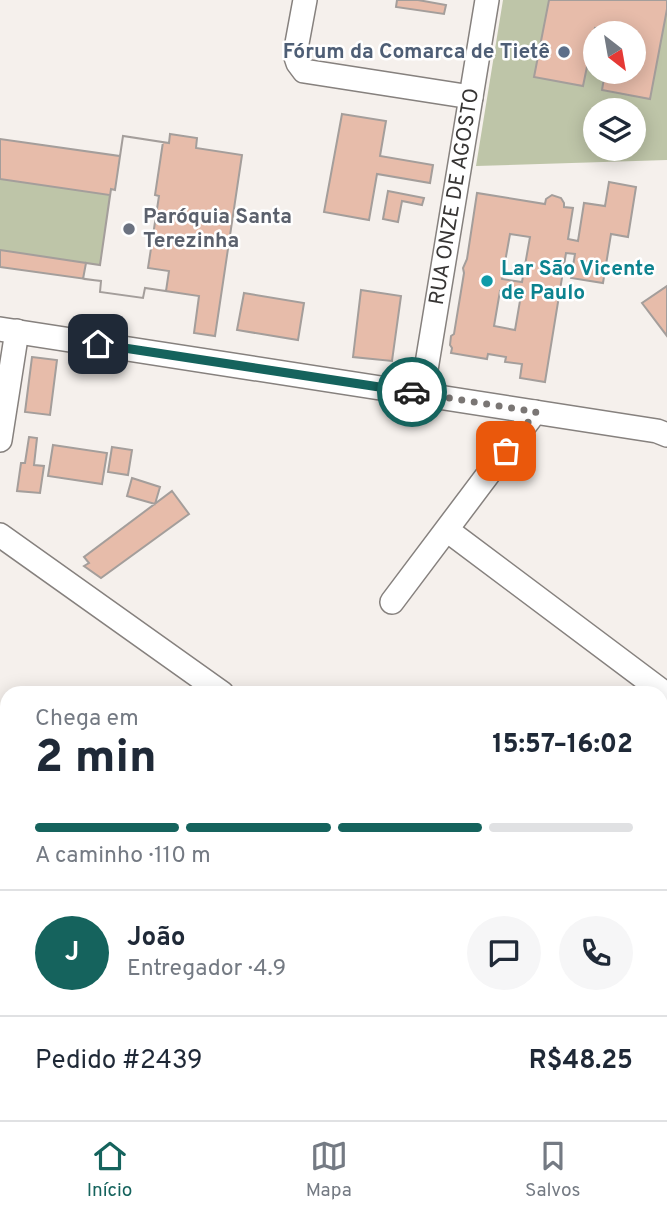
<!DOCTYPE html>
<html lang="pt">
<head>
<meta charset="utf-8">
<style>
	:root { --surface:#fff; --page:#f6f6f7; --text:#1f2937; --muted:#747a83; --line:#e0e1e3; --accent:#15635d }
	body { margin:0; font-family:Overpass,sans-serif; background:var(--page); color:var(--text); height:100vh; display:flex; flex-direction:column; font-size:26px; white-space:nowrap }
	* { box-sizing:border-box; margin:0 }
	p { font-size:23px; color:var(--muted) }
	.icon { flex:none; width:38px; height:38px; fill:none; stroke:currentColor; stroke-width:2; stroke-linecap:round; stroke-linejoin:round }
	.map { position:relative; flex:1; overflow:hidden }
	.sheet { position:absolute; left:0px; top:686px; width:668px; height:434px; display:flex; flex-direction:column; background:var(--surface); border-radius:21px 21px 0 0; box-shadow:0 4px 18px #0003 }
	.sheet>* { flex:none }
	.needle { width:46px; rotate:149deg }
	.fabs { position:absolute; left:583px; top:21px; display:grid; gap:14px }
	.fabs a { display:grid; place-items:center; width:63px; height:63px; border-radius:50%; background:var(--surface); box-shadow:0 4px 18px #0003; font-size:35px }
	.pin { position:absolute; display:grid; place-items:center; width:60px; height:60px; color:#fff; margin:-30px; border-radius:14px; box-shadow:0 4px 10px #0006 }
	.courier { position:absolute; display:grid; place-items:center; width:70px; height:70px; margin:-35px; border:5px solid #15635d; border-radius:50%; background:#fff; color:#222; box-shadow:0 2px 9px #0007 }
	.overview em { font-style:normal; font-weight:800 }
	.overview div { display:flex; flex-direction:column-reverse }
	.overview { display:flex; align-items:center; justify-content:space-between; height:119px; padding:0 35px }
	h1 { font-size:46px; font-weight:800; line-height:52px }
	.bar { display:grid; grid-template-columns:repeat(4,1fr); gap:10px 7px; align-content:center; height:84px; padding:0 35px }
	.bar i { height:9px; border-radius:5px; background:var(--line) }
	.bar .active { background:var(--accent) }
	.bar p { grid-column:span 4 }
	.line { display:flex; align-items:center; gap:18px; padding:0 35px; border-top:2px solid var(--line) }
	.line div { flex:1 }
	.round { display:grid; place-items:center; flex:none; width:74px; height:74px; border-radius:37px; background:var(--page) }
	.menu { display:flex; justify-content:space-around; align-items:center; height:98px; border-top:2px solid var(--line); background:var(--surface); font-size:19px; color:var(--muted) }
	.menu a { display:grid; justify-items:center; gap:4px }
	.menu .active { color:var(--accent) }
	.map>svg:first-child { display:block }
</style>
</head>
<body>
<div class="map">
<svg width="667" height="1120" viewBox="0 0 667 1120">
	<rect width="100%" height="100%" fill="#f5f0ec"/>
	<path fill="#eee2d9" d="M662 708 667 711V839L662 843Z"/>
	<path fill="#bec5a8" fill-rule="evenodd" d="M503 0H667V160L476 166ZM595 33H634V72H595ZM595 110H634V149H595Z
		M0 179 110 195 100 265 0 250Z
		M0 1000 7 1004V1113H215L228 1120H0Z"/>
	<path fill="#e7bcaa" stroke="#a49e9b" stroke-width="2" fill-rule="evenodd" d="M397 0H418L446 5 444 14 396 7Z
		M549 0H667V9L650 99 602 90 605 72H634V33H613V31L595 28 583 86 534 77Z
		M342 114 386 121 380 156 433 165 430 183 377 174 369 220 324 212Z
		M170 134 197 138 196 148 242 155 215 336 194 333 199 296 145 288 143 298 100 292 101 281 0 267V250L100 265 110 195 0 179V139L120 156 123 136 169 143Z
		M123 136 163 142 155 195 159 196 148 268 169 271 166 291 145 288 143 298 100 292 101 281 83 279 86 263 100 265 111 189 115 190Z
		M609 182 636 187 628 237 611 234 603 283 571 278 575 254 566 253 545 382 520 378 522 364 505 362 506 357 488 354 487 359 451 353 452 348 450 345 451 336 454 334 464 273 463 268 467 259 477 193 545 204 546 199 552 195 561 198 564 203V207L573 208 568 239 578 241 584 203 605 206ZM510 234 530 237 522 282 502 279ZM500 291 521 295 515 330 494 326Z
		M388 191 424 198 422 205 402 201 398 222 383 219Z
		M667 286V336L642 303Z
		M361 290 401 296 392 361 353 357Z
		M244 293 304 303 298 340 237 330Z
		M32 357 57 360 50 415 25 412Z
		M29 437 37 438 34 465 44 466 40 493 17 491 21 463H25Z
		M53 445 107 453 102 484 48 476Z
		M112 447 132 450 128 475 108 472Z
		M132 478 160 487 155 504 127 496Z
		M172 491 189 514 101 578 84 566 89 563 84 557Z"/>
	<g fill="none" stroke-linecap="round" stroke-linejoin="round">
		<g stroke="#86817e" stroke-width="26">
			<g id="minor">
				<path d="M305 0 295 54 298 63 304 71 471 97"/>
				<path d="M0 329 657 431 667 435"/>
				<path id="s1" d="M422 394 487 0"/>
				<path d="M0 440 17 331"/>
				<path d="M447 530 667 695"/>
				<path d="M0 535 222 693"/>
				<path d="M392 602 535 412"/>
				<path d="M662 872 667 868"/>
				<path d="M662 1008 667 1012"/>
			</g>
		</g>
		<g stroke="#86817e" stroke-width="35">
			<path id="secondary" d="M0 921 7 927
				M261 1113 272 1120"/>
		</g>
		<use href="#minor" stroke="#fff" stroke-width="23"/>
		<use href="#secondary" stroke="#f6e2c3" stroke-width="32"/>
	</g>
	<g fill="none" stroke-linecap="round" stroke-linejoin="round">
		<path stroke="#7a7674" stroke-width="7" stroke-dasharray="0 12.6" d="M412 392 536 412 506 451"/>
		<path stroke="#15635d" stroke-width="9" d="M98 344 412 392"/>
	</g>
	<circle fill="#5c6f8a" stroke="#fff" stroke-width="2.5" cx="564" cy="52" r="7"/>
	<circle fill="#6b7280" stroke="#fff" stroke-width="2.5" cx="129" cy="229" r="7"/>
	<circle fill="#0f9aa8" stroke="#fff" stroke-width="2.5" cx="487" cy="281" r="7"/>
	<g text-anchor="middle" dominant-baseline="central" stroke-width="5" stroke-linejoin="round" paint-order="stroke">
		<g font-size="21" font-weight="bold" fill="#4e5e75" stroke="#fff" text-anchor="end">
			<text x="550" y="52">Fórum da Comarca de Tietê</text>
		</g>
		<g font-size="21" fill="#373534" stroke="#fff">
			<text stroke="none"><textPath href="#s1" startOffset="200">RUA ONZE DE AGOSTO</textPath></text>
		</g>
		<g font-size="21" font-weight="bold" fill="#5b616d" stroke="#fff" text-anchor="start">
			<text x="143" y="217">Paróquia Santa<tspan x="143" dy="24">Terezinha</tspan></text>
		</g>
		<g font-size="21" font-weight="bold" fill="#0d838f" stroke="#fff" text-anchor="start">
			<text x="501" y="269">Lar São Vicente<tspan x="501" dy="24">de Paulo</tspan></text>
		</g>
	</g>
</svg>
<div class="fabs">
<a><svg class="needle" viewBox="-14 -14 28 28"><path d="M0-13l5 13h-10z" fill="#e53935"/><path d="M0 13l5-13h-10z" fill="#747a83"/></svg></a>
<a><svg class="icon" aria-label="layers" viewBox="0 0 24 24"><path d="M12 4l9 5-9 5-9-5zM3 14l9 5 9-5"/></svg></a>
</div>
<div class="pin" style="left:506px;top:451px;background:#ea580c"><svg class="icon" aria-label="bag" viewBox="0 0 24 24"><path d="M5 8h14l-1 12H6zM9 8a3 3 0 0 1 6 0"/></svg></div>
<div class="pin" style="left:98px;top:344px;background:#1f2937"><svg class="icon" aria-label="home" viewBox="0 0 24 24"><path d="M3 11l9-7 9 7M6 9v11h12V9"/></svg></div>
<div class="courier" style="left:412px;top:392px"><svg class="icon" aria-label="car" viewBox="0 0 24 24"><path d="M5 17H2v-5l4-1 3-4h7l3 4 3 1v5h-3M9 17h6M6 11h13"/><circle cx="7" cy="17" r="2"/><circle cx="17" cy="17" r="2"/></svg></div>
<section class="sheet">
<div class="overview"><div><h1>2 min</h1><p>Chega em</p></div><em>15:57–16:02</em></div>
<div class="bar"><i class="active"></i><i class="active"></i><i class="active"></i><i></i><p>A caminho · 110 m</p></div>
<div class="line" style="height:126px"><b class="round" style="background:var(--accent);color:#fff">J</b><div><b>João</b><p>Entregador · 4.9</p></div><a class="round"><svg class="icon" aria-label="chat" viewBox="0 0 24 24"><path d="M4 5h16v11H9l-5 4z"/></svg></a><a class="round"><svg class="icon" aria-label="phone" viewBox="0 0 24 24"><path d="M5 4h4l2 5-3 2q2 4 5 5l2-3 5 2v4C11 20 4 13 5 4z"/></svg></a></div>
<div class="line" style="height:91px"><div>Pedido #2439</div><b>R$48.25</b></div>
</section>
</div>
<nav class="menu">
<a class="active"><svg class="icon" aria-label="home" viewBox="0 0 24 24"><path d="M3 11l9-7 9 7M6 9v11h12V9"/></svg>Início</a>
<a><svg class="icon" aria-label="map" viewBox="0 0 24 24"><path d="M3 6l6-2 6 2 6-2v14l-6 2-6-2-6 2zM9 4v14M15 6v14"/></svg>Mapa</a>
<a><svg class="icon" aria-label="saved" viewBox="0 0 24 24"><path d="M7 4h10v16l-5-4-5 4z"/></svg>Salvos</a>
</nav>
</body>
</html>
